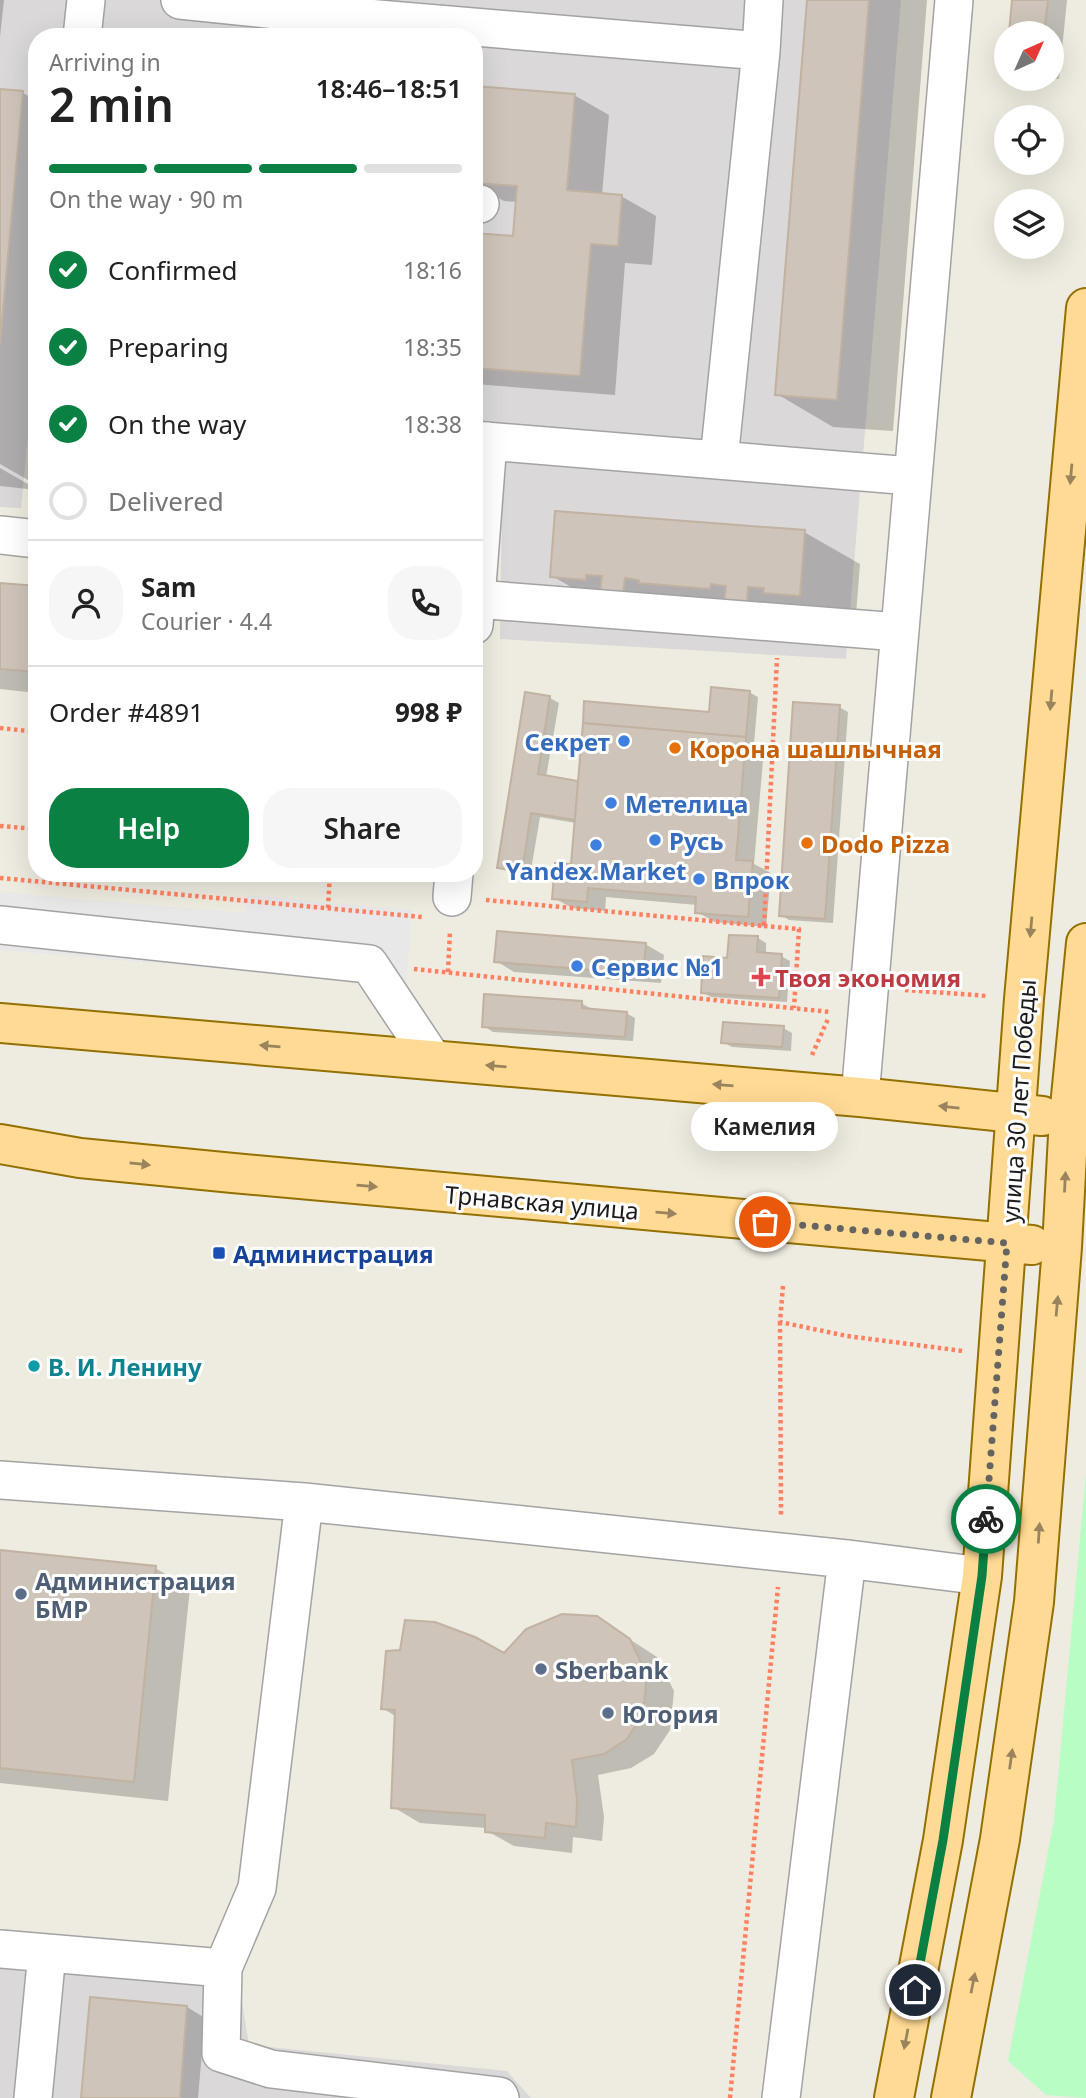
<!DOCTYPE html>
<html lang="en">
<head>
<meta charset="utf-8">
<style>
	:root { --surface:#fff; --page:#f6f6f6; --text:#222; --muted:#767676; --line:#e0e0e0; --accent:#0b8043 }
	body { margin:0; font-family:"Noto Sans",sans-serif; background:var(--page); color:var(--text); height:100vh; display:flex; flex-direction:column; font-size:26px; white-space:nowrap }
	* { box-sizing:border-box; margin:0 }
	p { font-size:23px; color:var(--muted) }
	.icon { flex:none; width:38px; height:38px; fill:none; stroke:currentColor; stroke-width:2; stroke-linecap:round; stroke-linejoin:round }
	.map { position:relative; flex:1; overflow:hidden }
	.drawer { position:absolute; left:28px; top:28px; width:455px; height:854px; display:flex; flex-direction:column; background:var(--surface); border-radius:28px; box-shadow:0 7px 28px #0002 }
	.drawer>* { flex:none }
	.needle { width:46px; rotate:45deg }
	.fabs { position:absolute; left:994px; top:21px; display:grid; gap:14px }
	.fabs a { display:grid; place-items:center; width:70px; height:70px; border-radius:50%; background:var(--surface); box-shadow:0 7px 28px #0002; font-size:35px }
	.pin { position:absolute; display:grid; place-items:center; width:60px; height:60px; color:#fff; margin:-30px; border:4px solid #fff; border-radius:50%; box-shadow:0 2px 7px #0007 }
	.courier { position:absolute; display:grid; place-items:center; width:70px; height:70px; margin:-35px; border:5px solid #0b8043; border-radius:50%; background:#fff; color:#222; box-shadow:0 2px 9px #0007 }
	.bubble { position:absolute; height:49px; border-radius:24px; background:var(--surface); box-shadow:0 7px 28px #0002; font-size:23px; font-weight:600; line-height:49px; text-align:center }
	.head em { font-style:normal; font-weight:600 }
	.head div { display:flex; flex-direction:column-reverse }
	.head { display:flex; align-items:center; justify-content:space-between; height:119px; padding:0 21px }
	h1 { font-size:46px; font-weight:600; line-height:52px }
	.bar { display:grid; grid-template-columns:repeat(4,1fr); gap:10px 7px; align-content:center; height:84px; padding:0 21px }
	.bar i { height:9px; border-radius:5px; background:var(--line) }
	.bar .active { background:var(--accent) }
	.bar p { grid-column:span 4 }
	.line { display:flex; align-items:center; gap:18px; padding:0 21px; border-top:2px solid var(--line) }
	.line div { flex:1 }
	.round { display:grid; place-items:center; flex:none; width:74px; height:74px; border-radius:28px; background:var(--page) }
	ol { padding:0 21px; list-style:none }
	li { display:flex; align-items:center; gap:21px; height:77px }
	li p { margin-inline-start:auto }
	li .icon { padding:7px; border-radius:50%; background:var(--accent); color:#fff; stroke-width:4 }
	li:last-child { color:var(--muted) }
	li i { width:38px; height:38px; border:4px solid var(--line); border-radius:50% }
	.button { display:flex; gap:14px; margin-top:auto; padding:14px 21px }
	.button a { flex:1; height:80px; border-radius:28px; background:var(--accent); color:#fff; font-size:28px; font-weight:600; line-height:80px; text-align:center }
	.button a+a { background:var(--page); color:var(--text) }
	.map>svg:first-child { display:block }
</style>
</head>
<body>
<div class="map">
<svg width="1086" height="2098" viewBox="0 0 1086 2098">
	<rect width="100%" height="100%" fill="#eeebe0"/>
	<path fill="#dad8d8" d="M0 0H901L846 659 500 639 503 454 474 451V37H37V413H30L21 508 0 507Z
		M0 1957 238 1976 249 2045 507 2071 531 2098H0Z"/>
	<path fill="#b8fdc3" d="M1086 1474V2098L1046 2095 1008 2061 1054 1820Z"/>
	<path fill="#e8e8e8" d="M0 892 245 913 247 895 412 910 406 985 0 950Z"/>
	<path fill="#0003" d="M0 0H4L0 37Z
		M808 0H927L893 431 833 427 777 394Z
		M1014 0H1067L1059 79 1052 78V33H1010Z
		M0 90 23 93 37 101V490L0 486V468L35 488V484L0 464Z
		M574 95 609 115 602 195 621 196 656 216 652 265 625 263 615 395 474 384V234L515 238 518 202 504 201 474 184V113Z
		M804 532 860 564 855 627 608 608 552 576Z
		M0 585 37 588V693L0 689Z
		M474 611 481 615 474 687Z
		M749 692 758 697 754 744 764 749 754 864 771 873 766 927 715 922 697 912V905L606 897 605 911 572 908 554 898 573 866 576 823 540 817 530 876 508 872 499 867 527 694 550 698 559 703 546 777 579 784Z
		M839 707 848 712 833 923 789 920 781 915Z
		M758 938 766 943V955L781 956 790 961 787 1002 711 997 702 992 729 959Z
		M645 944 664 955 661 983 514 972 496 961Z
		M581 1003 590 1008V1011L626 1013 635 1018 633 1041 493 1032 484 1026Z
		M783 1028 792 1033 791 1051 732 1047 723 1042Z
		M0 1552 155 1568 190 1588 168 1801 0 1783Z
		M597 1618 657 1657 674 1691 670 1730 654 1754 631 1768 598 1775 604 1817 602 1841 573 1837 572 1853 514 1846 487 1831V1828L420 1823 393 1807 397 1717 382 1708Z
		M187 2007 205 2018 198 2098H83Z"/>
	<path fill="#cec4b9" stroke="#c1b2a1" stroke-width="2" d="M807 0H869L837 400 775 395Z
		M1012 0H1048L1044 33H1009Z
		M474 86 575 94 567 190 622 195 618 246 591 244 580 376 474 368V233L513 236 517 186 474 183Z
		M0 89 23 91 0 344Z
		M555 511 805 530 800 596 763 593 764 588 748 587 747 604 724 602 726 586 711 584 710 589 639 583V580L625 578 623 594 600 592 602 576 586 575V580L550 577Z
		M0 583 37 586V672L0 669Z
		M711 687 750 691 746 737 583 723 584 701 709 712Z
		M525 692 550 696 538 774 578 781 575 820 531 813 522 872 497 868Z
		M793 702 840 705 825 919 779 916Z
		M583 723 746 737 736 860 753 861 748 917 695 913 696 897 588 888 587 902 552 899 555 863 571 864Z
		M497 931 646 943 643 974 494 962Z
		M729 935 758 936 757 952 782 954 779 998 701 993 703 956 727 958Z
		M484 994 582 1001V1008L627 1012 625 1037 482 1027Z
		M723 1022 784 1026 782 1047 721 1043Z
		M0 1550 156 1566 134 1782 0 1768Z
		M562 1614 597 1616 630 1639 647 1675 643 1714 627 1739 604 1754 572 1760 577 1800 576 1827 546 1823 545 1838 485 1832V1815L391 1808 395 1710 381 1709 386 1651 400 1650 405 1620 435 1622 475 1637 504 1653 526 1629Z
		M90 1997 187 2006 180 2098H81Z"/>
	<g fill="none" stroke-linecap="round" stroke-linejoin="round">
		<g stroke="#a3a3a3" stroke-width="40">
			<path id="minor" d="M180 0 295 12
				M296 0 295 12 761 51
				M82 37 86 0
				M474 203 480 204
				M474 440 911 476
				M719 460 761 51 764 0
				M0 535 37 539
				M476 599 899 632
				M474 625 488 441
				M452 897 454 873
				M0 925 369 964 433 1060
				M860 1097 954 0
				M0 1480 304 1502 847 1559 982 1576
				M0 1949 223 1968 221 2053 271 2069 499 2096 500 2098
				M223 1968 257 1888 304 1502
				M33 2098 47 1953
				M781 2098 847 1559"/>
		</g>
		<g stroke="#937000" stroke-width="42">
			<path id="major" d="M0 1023 860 1097 1042 1116
				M0 1144 80 1158 233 1173 1032 1245
				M894 2098 943 1840 982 1576 1024 999 1086 308
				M951 2098 1000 1839 1034 1602 1062 1247 1069 1117 1086 943"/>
		</g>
		<path stroke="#ff7f60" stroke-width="4.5" stroke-dasharray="3.5 3.5" stroke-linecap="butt" d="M0 728 37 732
			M0 826 37 829
			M31 829 37 781
			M0 878 422 917
			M486 900 764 926 777 658
			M328 908 330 873
			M764 926 799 929 794 1008
			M414 969 830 1012
			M448 972 450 931
			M905 990 987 996
			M812 1055 828 1019
			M783 1286 780 1322 847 1336 963 1351
			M780 1322 781 1515
			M730 2098 778 1587"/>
		<use href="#minor" stroke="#fff" stroke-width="37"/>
		<use href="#major" stroke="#ffda94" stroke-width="38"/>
	</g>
	<defs><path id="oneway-solid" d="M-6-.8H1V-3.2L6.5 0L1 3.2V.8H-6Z" transform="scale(1.75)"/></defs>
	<g fill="#99845e">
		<use href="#oneway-solid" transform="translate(1071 474) rotate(95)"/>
		<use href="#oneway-solid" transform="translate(1051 700) rotate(95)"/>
		<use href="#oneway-solid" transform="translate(1031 927) rotate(95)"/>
		<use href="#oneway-solid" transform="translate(270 1046) rotate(-175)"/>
		<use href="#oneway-solid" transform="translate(496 1066) rotate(-175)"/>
		<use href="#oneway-solid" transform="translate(723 1085) rotate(-175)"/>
		<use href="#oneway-solid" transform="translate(949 1107) rotate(-174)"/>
		<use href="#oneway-solid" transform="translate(140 1164) rotate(6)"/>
		<use href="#oneway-solid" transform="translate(1065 1182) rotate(-87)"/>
		<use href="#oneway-solid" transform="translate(367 1186) rotate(5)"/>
		<use href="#oneway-solid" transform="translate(666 1213) rotate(5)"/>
		<use href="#oneway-solid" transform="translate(1057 1306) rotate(-85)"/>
		<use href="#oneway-solid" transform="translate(1039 1533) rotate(-86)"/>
		<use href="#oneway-solid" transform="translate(1011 1759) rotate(-82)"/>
		<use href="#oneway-solid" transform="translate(973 1983) rotate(-79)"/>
		<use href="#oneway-solid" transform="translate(906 2039) rotate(101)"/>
	</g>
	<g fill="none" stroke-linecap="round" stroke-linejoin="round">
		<path stroke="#666461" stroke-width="7" stroke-dasharray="0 12.6" d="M765 1222 1007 1243 986 1519"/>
		<path stroke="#0b8043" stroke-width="9" d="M915 1990 943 1840 982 1576 986 1519"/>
	</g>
	<g fill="#3f7fe0" stroke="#fff" stroke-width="2.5">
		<circle cx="624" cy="741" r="7"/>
		<circle cx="611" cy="803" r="7"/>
		<circle cx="655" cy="840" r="7"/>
		<circle cx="596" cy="845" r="7"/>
		<circle cx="699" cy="879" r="7"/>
		<circle cx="577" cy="966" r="7"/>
	</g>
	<g fill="#e8710a" stroke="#fff" stroke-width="2.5">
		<circle cx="675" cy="748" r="7"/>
		<circle cx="807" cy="843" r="7"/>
	</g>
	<path fill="#e0444e" stroke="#fff" stroke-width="2.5" d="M757.5 966.5h7v7h7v7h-7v7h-7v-7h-7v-7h7z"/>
	<rect fill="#1a4fb4" stroke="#fff" stroke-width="2.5" x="212" y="1246" width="14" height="14" rx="3.5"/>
	<circle fill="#0f9aa8" stroke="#fff" stroke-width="2.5" cx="34" cy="1366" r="7"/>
	<g fill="#5c6f8a" stroke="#fff" stroke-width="2.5">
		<circle cx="21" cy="1594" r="7"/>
		<circle cx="541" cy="1669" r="7"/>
		<circle cx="608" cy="1713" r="7"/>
	</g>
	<g text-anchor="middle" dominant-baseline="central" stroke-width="6" stroke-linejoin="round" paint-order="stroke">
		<g font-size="24" font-weight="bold" fill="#366cbe" stroke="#fff" text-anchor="start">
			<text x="610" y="741" text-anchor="end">Секрет</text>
			<text x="625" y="803">Метелица</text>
			<text x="669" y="840">Русь</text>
			<text x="596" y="870" text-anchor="middle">Yandex.Market</text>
			<text x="713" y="879">Впрок</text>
			<text x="591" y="966">Сервис №1</text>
		</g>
		<g font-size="24" font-weight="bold" fill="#c56008" stroke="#fff" text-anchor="start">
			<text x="689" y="748">Корона шашлычная</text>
			<text x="821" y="843">Dodo Pizza</text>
		</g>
		<g font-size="24" font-weight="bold" fill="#be3a42" stroke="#fff" text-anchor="start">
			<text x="775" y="977">Твоя экономия</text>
		</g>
		<g font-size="24" fill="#1c1c1c" stroke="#fff">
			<text transform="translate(1018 1101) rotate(-86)">улица 30 лет Победы</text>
			<text transform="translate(542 1202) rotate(5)">Трнавская улица</text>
		</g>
		<g font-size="24" font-weight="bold" fill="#164399" stroke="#fff" text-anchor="start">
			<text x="233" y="1253">Администрация</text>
		</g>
		<g font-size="24" font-weight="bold" fill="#0d838f" stroke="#fff" text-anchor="start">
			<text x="48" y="1366">В. И. Ленину</text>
		</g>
		<g font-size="24" font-weight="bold" fill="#4e5e75" stroke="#fff" text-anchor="start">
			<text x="35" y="1580">Администрация<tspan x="35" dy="28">БМР</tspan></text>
			<text x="555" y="1669">Sberbank</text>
			<text x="622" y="1713">Югория</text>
		</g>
	</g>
</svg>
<div class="fabs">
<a><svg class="needle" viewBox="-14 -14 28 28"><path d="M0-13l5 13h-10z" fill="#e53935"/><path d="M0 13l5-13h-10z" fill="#767676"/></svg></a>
<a><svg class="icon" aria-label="locate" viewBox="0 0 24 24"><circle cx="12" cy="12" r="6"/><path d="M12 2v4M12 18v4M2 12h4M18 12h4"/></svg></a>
<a><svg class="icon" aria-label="layers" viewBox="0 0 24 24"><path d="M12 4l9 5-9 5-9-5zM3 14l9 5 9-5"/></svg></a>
</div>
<div class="pin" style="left:765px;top:1222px;background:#ea580c"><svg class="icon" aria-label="bag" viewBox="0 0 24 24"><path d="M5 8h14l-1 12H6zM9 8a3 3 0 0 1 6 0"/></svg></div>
<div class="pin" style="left:915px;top:1990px;background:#1f2937"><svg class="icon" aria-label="home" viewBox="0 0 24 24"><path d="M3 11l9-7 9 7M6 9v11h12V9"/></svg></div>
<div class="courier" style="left:986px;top:1519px"><svg class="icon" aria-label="bike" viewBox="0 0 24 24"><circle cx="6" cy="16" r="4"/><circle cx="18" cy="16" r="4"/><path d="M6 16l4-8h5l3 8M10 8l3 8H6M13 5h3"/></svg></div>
<div class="bubble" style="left:691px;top:1102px;width:147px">Камелия</div>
<section class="drawer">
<div class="head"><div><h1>2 min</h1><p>Arriving in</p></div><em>18:46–18:51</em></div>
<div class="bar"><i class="active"></i><i class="active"></i><i class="active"></i><i></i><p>On the way · 90 m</p></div>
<ol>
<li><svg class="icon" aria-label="check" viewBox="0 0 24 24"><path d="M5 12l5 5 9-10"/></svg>Confirmed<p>18:16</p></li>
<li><svg class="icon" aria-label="check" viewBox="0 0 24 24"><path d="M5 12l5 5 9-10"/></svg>Preparing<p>18:35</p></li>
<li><svg class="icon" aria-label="check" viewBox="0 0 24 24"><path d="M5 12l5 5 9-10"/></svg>On the way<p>18:38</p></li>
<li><i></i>Delivered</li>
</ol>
<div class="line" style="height:126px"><a class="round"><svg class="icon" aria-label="person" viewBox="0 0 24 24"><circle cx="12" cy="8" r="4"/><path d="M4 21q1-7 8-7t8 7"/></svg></a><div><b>Sam</b><p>Courier · 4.4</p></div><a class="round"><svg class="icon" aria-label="phone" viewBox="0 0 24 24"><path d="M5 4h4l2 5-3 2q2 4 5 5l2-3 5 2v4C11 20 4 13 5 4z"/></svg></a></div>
<div class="line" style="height:91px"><div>Order #4891</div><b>998 ₽</b></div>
<div class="button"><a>Help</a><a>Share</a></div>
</section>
</div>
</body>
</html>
